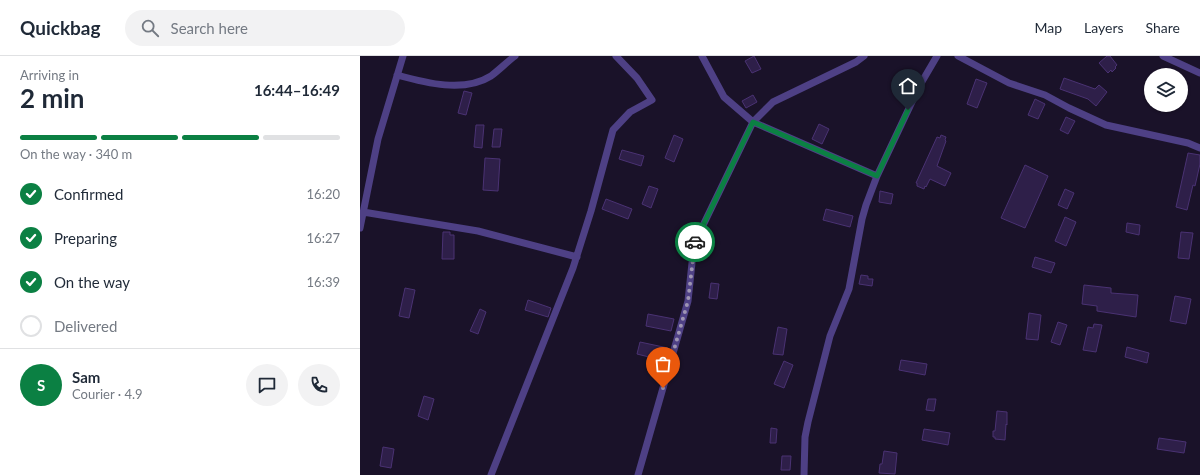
<!DOCTYPE html>
<html lang="en">
<head>
<meta charset="utf-8">
<style>
	:root { --surface:#fff; --page:#f2f2f3; --text:#1f2937; --muted:#747a83; --line:#e0e1e3; --accent:#0b8043 }
	body { margin:0; font-family:Lato,sans-serif; background:var(--page); color:var(--text); height:100vh; display:flex; flex-direction:column; font-size:15px; white-space:nowrap }
	* { box-sizing:border-box; margin:0 }
	p { font-size:13px; color:var(--muted) }
	.icon { flex:none; width:22px; height:22px; fill:none; stroke:currentColor; stroke-width:2; stroke-linecap:round; stroke-linejoin:round }
	.map { position:relative; flex:1; overflow:hidden }
	.drawer { display:flex; flex-direction:column; background:var(--surface); width:360px }
	.drawer>* { flex:none }
	.buttons { position:absolute; left:784px; top:12px; display:grid; gap:8px }
	.buttons a { display:grid; place-items:center; width:44px; height:44px; border-radius:50%; background:var(--surface); box-shadow:0 1px 3px #0004; font-size:20px }
	.pin { position:absolute; display:grid; place-items:center; width:34px; height:34px; color:#fff; margin:-41px -17px; border-radius:50% 50% 50% 0; rotate:-45deg; box-shadow:0 0 4px #0007 }
	.pin .icon { rotate:45deg }
	.courier { position:absolute; display:grid; place-items:center; width:40px; height:40px; margin:-20px; border:3px solid #0b8043; border-radius:50%; background:#fff; color:#222; box-shadow:0 1px 5px #0007 }
	.head em { font-style:normal; font-weight:700 }
	.head div { display:flex; flex-direction:column-reverse }
	.head { display:flex; align-items:center; justify-content:space-between; height:68px; padding:0 20px }
	h1 { font-size:26px; font-weight:700; line-height:30px }
	.bar { display:grid; grid-template-columns:repeat(4,1fr); gap:6px 4px; align-content:center; height:48px; padding:0 20px }
	.bar i { height:5px; border-radius:3px; background:var(--line) }
	.bar .selected { background:var(--accent) }
	.bar p { grid-column:span 4 }
	.line { display:flex; align-items:center; gap:10px; padding:0 20px; border-top:1px solid var(--line) }
	.line div { flex:1 }
	.round { display:grid; place-items:center; flex:none; width:42px; height:42px; border-radius:21px; background:var(--page) }
	ol { padding:0 20px; list-style:none }
	li { display:flex; align-items:center; gap:12px; height:44px }
	li p { margin-inline-start:auto }
	li .icon { padding:4px; border-radius:50%; background:var(--accent); color:#fff; stroke-width:4 }
	li:last-child { color:var(--muted) }
	li i { width:22px; height:22px; border:2px solid var(--line); border-radius:50% }
	header { display:flex; align-items:center; gap:24px; box-sizing:border-box; height:56px; padding:0 20px; background:var(--surface); border-bottom:1px solid var(--line) }
	header strong { font-size:19px }
	nav { display:flex; gap:22px; margin-inline-start:auto; font-size:14px }
	.search { width:280px; height:36px; background:var(--page); display:flex; align-items:center; gap:10px; box-sizing:border-box; padding:0 14px; border-radius:22px; color:var(--muted); font-size:15px }
	main { display:flex; flex:1; min-height:0 }
	.map>svg:first-child { display:block }
</style>
</head>
<body>
<header>
<strong>Quickbag</strong>
<div class="search"><svg class="icon" aria-label="search" viewBox="0 0 24 24"><circle cx="10" cy="10" r="6"/><path d="M15 15l6 6"/></svg>Search here</div>
<nav><a>Map</a><a>Layers</a><a>Share</a></nav>
</header>
<main>
<section class="drawer">
<div class="head"><div><h1>2 min</h1><p>Arriving in</p></div><em>16:44–16:49</em></div>
<div class="bar"><i class="selected"></i><i class="selected"></i><i class="selected"></i><i></i><p>On the way · 340 m</p></div>
<ol>
<li><svg class="icon" aria-label="check" viewBox="0 0 24 24"><path d="M5 12l5 5 9-10"/></svg>Confirmed<p>16:20</p></li>
<li><svg class="icon" aria-label="check" viewBox="0 0 24 24"><path d="M5 12l5 5 9-10"/></svg>Preparing<p>16:27</p></li>
<li><svg class="icon" aria-label="check" viewBox="0 0 24 24"><path d="M5 12l5 5 9-10"/></svg>On the way<p>16:39</p></li>
<li><i></i>Delivered</li>
</ol>
<div class="line" style="height:72px"><b class="round" style="background:var(--accent);color:#fff">S</b><div><b>Sam</b><p>Courier · 4.9</p></div><a class="round"><svg class="icon" aria-label="chat" viewBox="0 0 24 24"><path d="M4 5h16v11H9l-5 4z"/></svg></a><a class="round"><svg class="icon" aria-label="phone" viewBox="0 0 24 24"><path d="M5 4h4l2 5-3 2q2 4 5 5l2-3 5 2v4C11 20 4 13 5 4z"/></svg></a></div>
</section>
<div class="map">
<svg width="840" height="419" viewBox="0 0 840 419">
	<rect width="100%" height="100%" fill="#1a1229"/>
	<path fill="#2e1f49" stroke="#4a3273" d="M394 0 401 13 392 17 385 5Z
		M747 0H750L757 9 755 11 756 12 752 16 751 14 748 17 739 7Z
		M704 22 735 33 739 29 747 36 736 50 728 43 700 33Z
		M616 23 627 27 617 52 607 48Z
		M104 35 112 37 106 59 98 57Z
		M393 39 397 46 386 52 382 45Z
		M675 43 685 48 678 63 668 59Z
		M706 61 715 65 708 78 700 74Z
		M459 68 469 73 462 88 452 83Z
		M116 69H124L122 92 114 91Z
		M134 73H142L140 91H132Z
		M314 79 323 83 314 106 305 102Z
		M581 79 586 81 585 84 586 85 577 110 591 117 585 130 570 123 566 131 565 130 564 133 557 130V127H556L577 81 580 82Z
		M262 94 284 100 281 110 259 103Z
		M828 97 840 99V108L835 130 833 129 827 154 816 151Z
		M125 102 140 103 138 135 123 134Z
		M665 109 688 120 665 172 641 162Z
		M289 130 298 133 291 152 282 148Z
		M705 133 714 137 707 153 698 149Z
		M520 135 533 138 531 148 519 146Z
		M246 143 272 153 268 163 242 153Z
		M466 153 493 160 490 171 463 164Z
		M705 161 716 166 706 190 695 185Z
		M767 167 780 169 779 179 766 176Z
		M83 176H90V179H94V203H82Z
		M821 176 833 177 829 203 818 202Z
		M675 201 695 207 691 217 672 211Z
		M501 219 508 220V223H513L512 230 499 228Z
		M351 227 359 228 357 243 349 242Z
		M724 229 751 232V237L778 239 776 261 737 255V250L722 248Z
		M45 232 55 234 49 262 39 260Z
		M815 240 831 243 826 268 810 265Z
		M168 244 191 252 188 261 165 254Z
		M120 253 126 256 118 278 110 275Z
		M669 257 681 259 678 284 666 283Z
		M288 258 314 263 311 275 286 270Z
		M698 266 707 269 700 289 691 286Z
		M734 268 742 269 736 296 723 294 728 271 733 272Z
		M418 271 427 273 423 299 413 298Z
		M280 286 308 292 305 305 277 298Z
		M767 291 789 297 787 307 765 301Z
		M541 304 567 308 565 319 539 314Z
		M424 305 433 309 424 332 414 328Z
		M64 340 74 343 68 364 58 360Z
		M568 343H576L574 355 566 354Z
		M637 355 647 356V369L646 368 645 384 635 383V381H633V375H635Z
		M411 372 417 373 416 387H410Z
		M564 373 590 377 588 389 562 384Z
		M799 382 826 386 824 397 797 393Z
		M23 391 34 393 31 412 20 410Z
		M524 395 537 397 535 418 519 417 520 408H522Z
		M422 400H431L430 414H421Z"/>
	<g fill="none" stroke-linecap="round" stroke-linejoin="round">
		<path stroke="#4e4085" stroke-width="7" d="M342 0 364 41 393 66 517 120
			M598 0 649 27 685 39 709 52 746 69 828 87 840 92
			M803 0 840 17
			M37 19C66 27 104 37 131 20 139 14 147 6 155 0
			M3 156 118 175 217 201
			M0 172 18 83 43 0
			M131 419 213 212 231 155 253 74 270 56 292 44 277 22 256 0
			M278 419 328 245 334 188 393 66 413 46 496 6 504 0
			M444 419 445 381 448 366 470 280 489 233 502 163 506 149 517 120 560 29 577 0"/>
	</g>
	<g fill="none" stroke-linecap="round" stroke-linejoin="round">
		<path stroke="#9e95b3" stroke-width="4" stroke-dasharray="0 7.2" d="M303 332 328 245 335 186"/>
		<path stroke="#0b8043" stroke-width="5" d="M335 186 393 66 517 120 548 54"/>
	</g>
</svg>
<div class="buttons">
<a><svg class="icon" aria-label="layers" viewBox="0 0 24 24"><path d="M12 4l9 5-9 5-9-5zM3 14l9 5 9-5"/></svg></a>
</div>
<div class="pin" style="left:303px;top:332px;background:#ea580c"><svg class="icon" aria-label="bag" viewBox="0 0 24 24"><path d="M5 8h14l-1 12H6zM9 8a3 3 0 0 1 6 0"/></svg></div>
<div class="pin" style="left:548px;top:54px;background:#1f2937"><svg class="icon" aria-label="home" viewBox="0 0 24 24"><path d="M3 11l9-7 9 7M6 9v11h12V9"/></svg></div>
<div class="courier" style="left:335px;top:186px"><svg class="icon" aria-label="car" viewBox="0 0 24 24"><path d="M5 17H2v-5l4-1 3-4h7l3 4 3 1v5h-3M9 17h6M6 11h13"/><circle cx="7" cy="17" r="2"/><circle cx="17" cy="17" r="2"/></svg></div>
</div>
</main>
</body>
</html>
